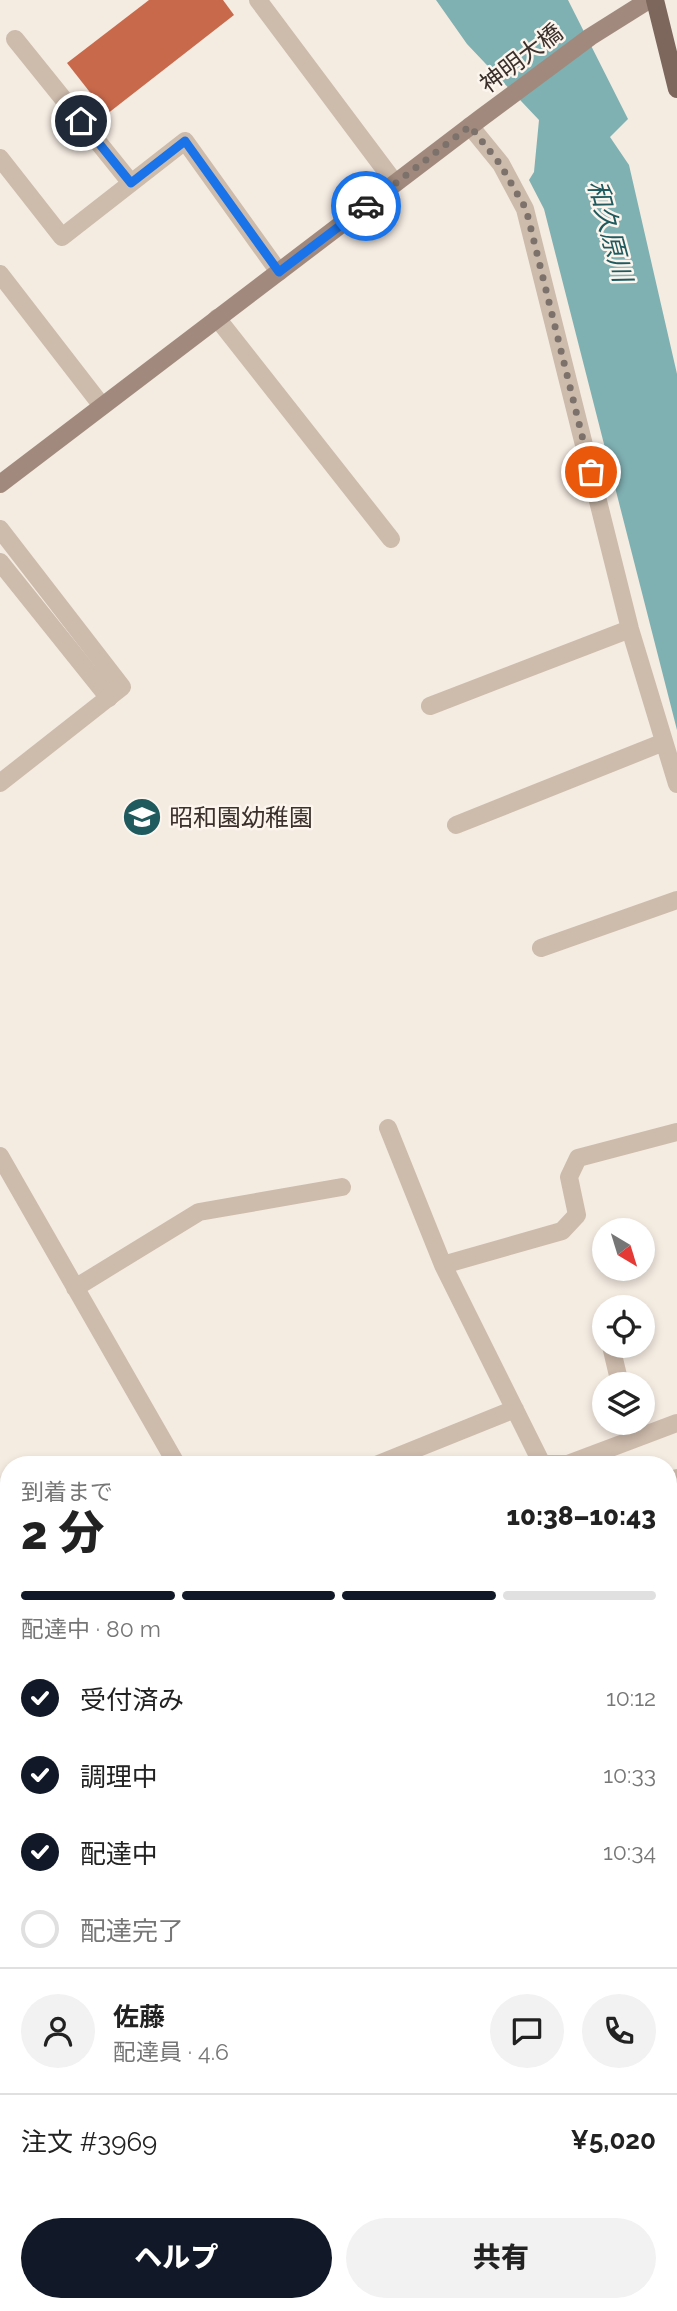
<!DOCTYPE html>
<html lang="ja">
<head>
<meta charset="utf-8">
<style>
	:root { --surface:#fff; --page:#f2f2f2; --text:#222; --muted:#767676; --line:#e0e0e0; --accent:#111827 }
	body { margin:0; font-family:Raleway,"Noto Sans JP",sans-serif; background:var(--page); color:var(--text); height:100vh; display:flex; flex-direction:column; font-size:26px; white-space:nowrap }
	* { box-sizing:border-box; margin:0 }
	p { font-size:23px; color:var(--muted) }
	.icon { flex:none; width:38px; height:38px; fill:none; stroke:currentColor; stroke-width:2; stroke-linecap:round; stroke-linejoin:round }
	.map { position:relative; flex:1; overflow:hidden }
	.sheet { position:absolute; left:0px; top:1456px; width:677px; height:856px; display:flex; flex-direction:column; background:var(--surface); border-radius:28px 28px 0 0; box-shadow:0 4px 10px #0003 }
	.sheet>* { flex:none }
	.needle { width:46px; rotate:142deg }
	.fabs { position:absolute; left:592px; top:1218px; display:grid; gap:14px }
	.fabs a { display:grid; place-items:center; width:63px; height:63px; border-radius:50%; background:var(--surface); box-shadow:0 4px 10px #0003; font-size:35px }
	.pin { position:absolute; display:grid; place-items:center; width:60px; height:60px; color:#fff; margin:-30px; border:4px solid #fff; border-radius:50%; box-shadow:0 2px 7px #0007 }
	.courier { position:absolute; display:grid; place-items:center; width:70px; height:70px; margin:-35px; border:5px solid #1a73e8; border-radius:50%; background:#fff; color:#222; box-shadow:0 2px 9px #0007 }
	.head em { font-style:normal; font-weight:800 }
	.head div { display:flex; flex-direction:column-reverse }
	.head { display:flex; align-items:center; justify-content:space-between; height:119px; padding:0 21px }
	h1 { font-size:46px; font-weight:800; line-height:52px }
	.bar { display:grid; grid-template-columns:repeat(4,1fr); gap:10px 7px; align-content:center; height:84px; padding:0 21px }
	.bar i { height:9px; border-radius:5px; background:var(--line) }
	.bar .active { background:var(--accent) }
	.bar p { grid-column:span 4 }
	.line { display:flex; align-items:center; gap:18px; padding:0 21px; border-top:2px solid var(--line) }
	.line div { flex:1 }
	.round { display:grid; place-items:center; flex:none; width:74px; height:74px; border-radius:37px; background:var(--page) }
	ol { padding:0 21px; list-style:none }
	li { display:flex; align-items:center; gap:21px; height:77px }
	li p { margin-inline-start:auto }
	li .icon { padding:7px; border-radius:50%; background:var(--accent); color:#fff; stroke-width:4 }
	li:last-child { color:var(--muted) }
	li i { width:38px; height:38px; border:4px solid var(--line); border-radius:50% }
	.action { display:flex; gap:14px; margin-top:auto; padding:14px 21px }
	.action a { flex:1; height:80px; border-radius:42px; background:var(--accent); color:#fff; font-size:28px; font-weight:800; line-height:80px; text-align:center }
	.action a+a { background:var(--page); color:var(--text) }
	.map>svg:first-child { display:block }
</style>
</head>
<body>
<div class="map">
<svg width="677" height="2311" viewBox="0 0 677 2311">
	<rect width="100%" height="100%" fill="#f4ebe1"/>
	<path fill="#7fb0b2" d="M436 0H568L628 119 610 137 629 165 677 374V730L544 209 529 180 534 172 539 120 467 44Z"/>
	<path fill="#c8694b" d="M149 0H223L234 15 107 114 67 63Z"/>
	<g fill="none" stroke-linecap="round" stroke-linejoin="round">
		<path stroke="#cdbbac" stroke-width="18" d="M258 0 395 183
			M15 39 131 183
			M0 158 62 237 185 141 279 272
			M217 318 391 539
			M0 562 109 698
			M668 1481 677 1478
			M668 1791 677 1783
			M415 2311 413 2309 418 2303
			M510 2311 516 2303"/>
		<path stroke="#cdbbac" stroke-width="18" d="M470 126 501 164 525 209 630 629 677 784
			M0 274 102 406
			M0 529 122 687 0 783
			M430 706 630 629
			M456 825 664 742
			M541 948 677 900
			M388 1128 443 1265 542 1464H568L677 1423
			M0 1156 177 1465
			M443 1265 562 1231 577 1215 569 1177 578 1158 677 1132
			M75 1288 199 1212 342 1187
			M611 1346 620 1384
			M376 1465 515 1409
			M0 1594 9 1585
			M668 2044 677 2033
			M0 2058 9 2065
			M668 2144 677 2151
			M0 2159 9 2148
			M307 2303 317 2311"/>
		<path stroke="#a18a7d" stroke-width="18" d="M0 484 481 118 590 37 649 0"/>
		<path stroke="#7d675c" stroke-width="18" d="M655 0 677 89"/>
	</g>
	<g fill="none" stroke-linecap="round" stroke-linejoin="round">
		<path stroke="#7c716b" stroke-width="7" stroke-dasharray="0 12.6" d="M366 206 470 126 500 164 526 209 591 472"/>
		<path stroke="#1a73e8" stroke-width="9" d="M81 121 131 183 185 141 279 272 366 206"/>
	</g>
	<defs>
		<g id="school-disc" transform="scale(2.0125)"><circle r="9.5" fill="#1f5a5e" stroke="#fbf5ee"/><path d="M0-5L7-2L0 1L-7-2ZM-4 1L0 2.5L4 1V4Q0 6-4 4Z" fill="#fff"/></g>
	</defs>
	<g fill-rule="evenodd">
		<use href="#school-disc" x="142" y="817"/>
	</g>
	<g text-anchor="middle" dominant-baseline="central" stroke-width="5" stroke-linejoin="round" paint-order="stroke">
		<g font-size="24" fill="#3b302b" stroke="#fbf5ee">
			<text transform="translate(521 58) rotate(-37)">神明大橋</text>
		</g>
		<g font-size="24" fill="#3b302b" stroke="#fbf5ee" text-anchor="start">
			<text x="169" y="817">昭和園幼稚園</text>
		</g>
		<g font-size="26" font-style="italic" fill="#1f5a5e" stroke="#fbf5ee">
			<text transform="translate(610 231) rotate(75)">和久原川</text>
		</g>
	</g>
</svg>
<div class="fabs">
<a><svg class="needle" viewBox="-14 -14 28 28"><path d="M0-13l5 13h-10z" fill="#e53935"/><path d="M0 13l5-13h-10z" fill="#767676"/></svg></a>
<a><svg class="icon" aria-label="locate" viewBox="0 0 24 24"><circle cx="12" cy="12" r="6"/><path d="M12 2v4M12 18v4M2 12h4M18 12h4"/></svg></a>
<a><svg class="icon" aria-label="layers" viewBox="0 0 24 24"><path d="M12 4l9 5-9 5-9-5zM3 14l9 5 9-5"/></svg></a>
</div>
<div class="pin" style="left:591px;top:472px;background:#ea580c"><svg class="icon" aria-label="bag" viewBox="0 0 24 24"><path d="M5 8h14l-1 12H6zM9 8a3 3 0 0 1 6 0"/></svg></div>
<div class="pin" style="left:81px;top:121px;background:#1f2937"><svg class="icon" aria-label="home" viewBox="0 0 24 24"><path d="M3 11l9-7 9 7M6 9v11h12V9"/></svg></div>
<div class="courier" style="left:366px;top:206px"><svg class="icon" aria-label="car" viewBox="0 0 24 24"><path d="M5 17H2v-5l4-1 3-4h7l3 4 3 1v5h-3M9 17h6M6 11h13"/><circle cx="7" cy="17" r="2"/><circle cx="17" cy="17" r="2"/></svg></div>
<section class="sheet">
<div class="head"><div><h1>2 分</h1><p>到着まで</p></div><em>10:38–10:43</em></div>
<div class="bar"><i class="active"></i><i class="active"></i><i class="active"></i><i></i><p>配達中 · 80 m</p></div>
<ol>
<li><svg class="icon" aria-label="check" viewBox="0 0 24 24"><path d="M5 12l5 5 9-10"/></svg>受付済み<p>10:12</p></li>
<li><svg class="icon" aria-label="check" viewBox="0 0 24 24"><path d="M5 12l5 5 9-10"/></svg>調理中<p>10:33</p></li>
<li><svg class="icon" aria-label="check" viewBox="0 0 24 24"><path d="M5 12l5 5 9-10"/></svg>配達中<p>10:34</p></li>
<li><i></i>配達完了</li>
</ol>
<div class="line" style="height:126px"><a class="round"><svg class="icon" aria-label="person" viewBox="0 0 24 24"><circle cx="12" cy="8" r="4"/><path d="M4 21q1-7 8-7t8 7"/></svg></a><div><b>佐藤</b><p>配達員 · 4.6</p></div><a class="round"><svg class="icon" aria-label="chat" viewBox="0 0 24 24"><path d="M4 5h16v11H9l-5 4z"/></svg></a><a class="round"><svg class="icon" aria-label="phone" viewBox="0 0 24 24"><path d="M5 4h4l2 5-3 2q2 4 5 5l2-3 5 2v4C11 20 4 13 5 4z"/></svg></a></div>
<div class="line" style="height:91px"><div>注文 #3969</div><b>¥5,020</b></div>
<div class="action"><a>ヘルプ</a><a>共有</a></div>
</section>
</div>
</body>
</html>
